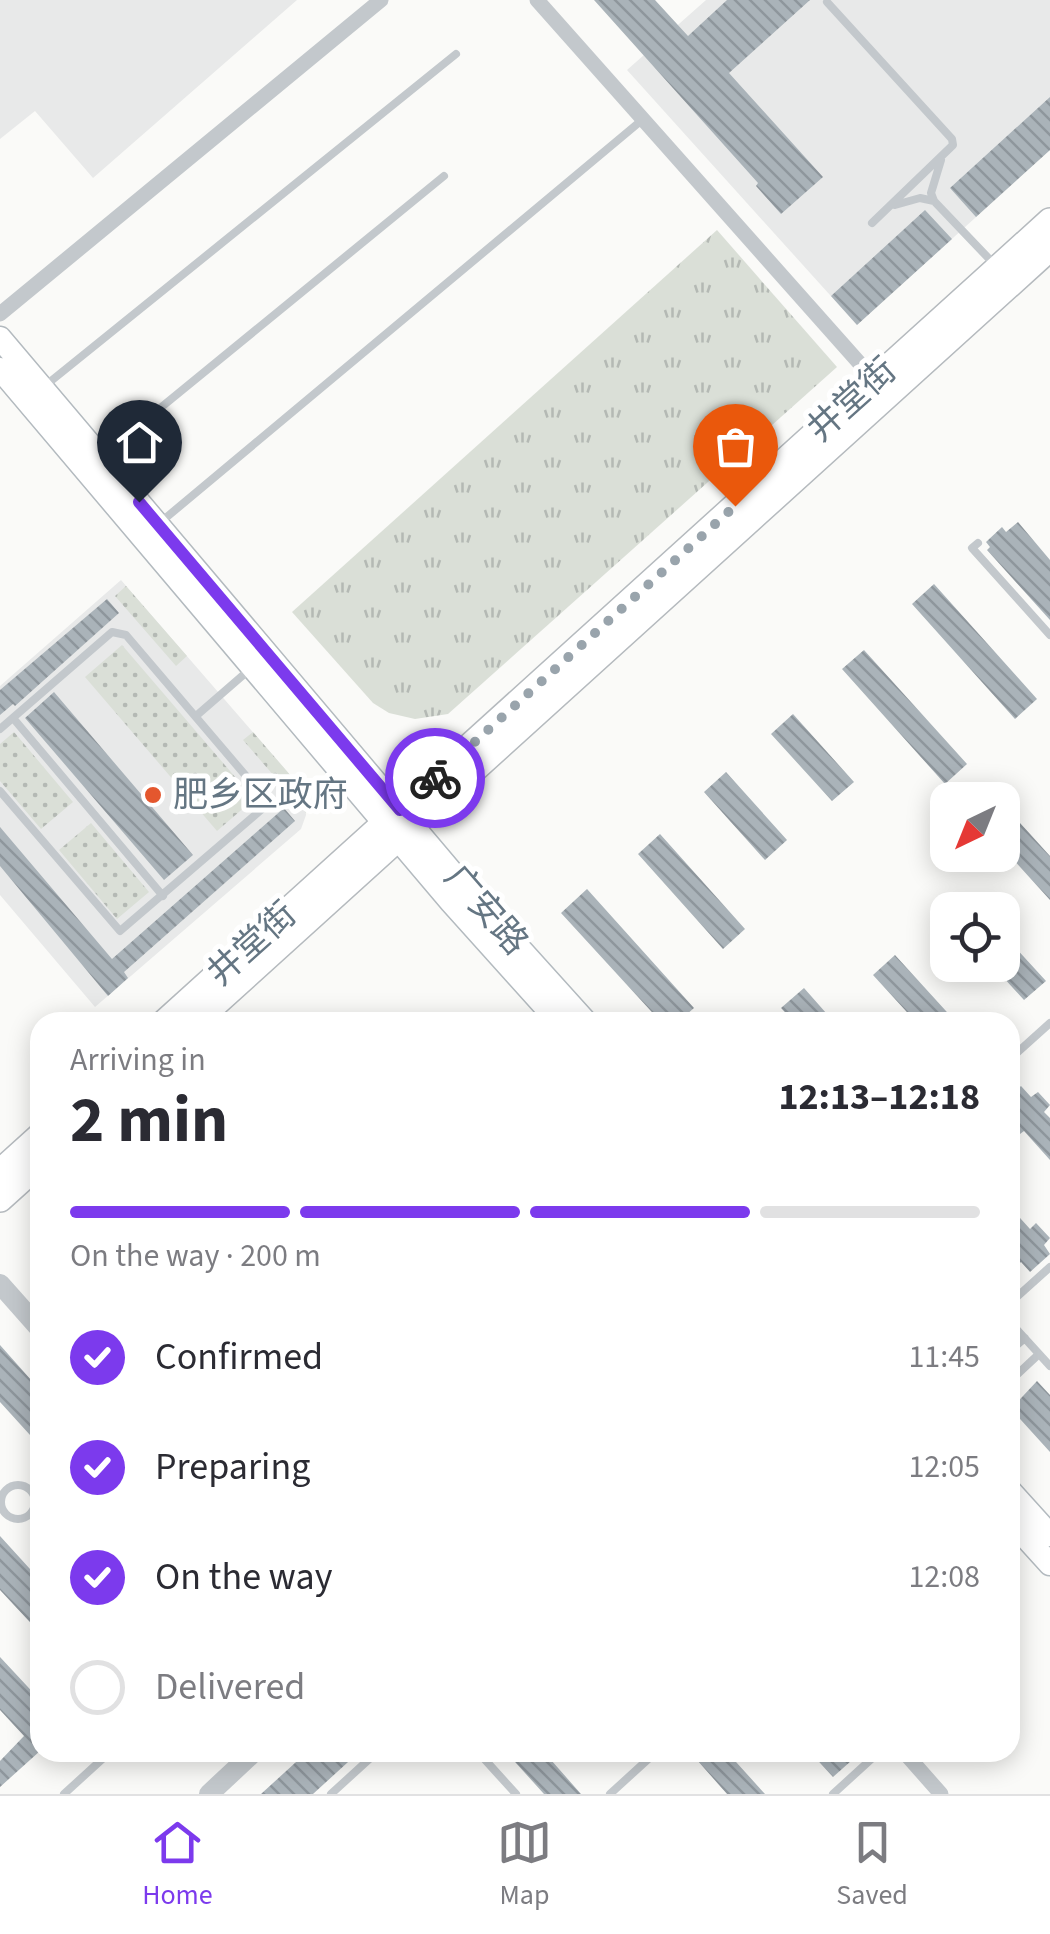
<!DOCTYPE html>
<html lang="en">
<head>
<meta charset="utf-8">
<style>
	:root { --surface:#fff; --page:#f2f2f3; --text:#2b2b33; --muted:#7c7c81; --line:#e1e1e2; --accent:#7c3aed }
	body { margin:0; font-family:"Source Sans 3","Noto Sans SC",sans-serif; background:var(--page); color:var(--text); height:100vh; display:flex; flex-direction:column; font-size:38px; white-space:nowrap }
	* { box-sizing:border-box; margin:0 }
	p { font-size:32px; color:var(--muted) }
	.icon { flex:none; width:55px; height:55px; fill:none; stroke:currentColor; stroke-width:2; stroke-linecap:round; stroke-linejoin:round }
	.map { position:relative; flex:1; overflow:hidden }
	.side { position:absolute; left:30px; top:1012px; width:990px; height:750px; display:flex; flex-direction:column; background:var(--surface); border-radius:30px; box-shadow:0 5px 25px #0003 }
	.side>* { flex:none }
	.needle { width:65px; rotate:223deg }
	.fabs { position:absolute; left:930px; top:782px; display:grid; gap:20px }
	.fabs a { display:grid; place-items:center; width:90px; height:90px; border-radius:20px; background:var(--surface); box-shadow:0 5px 25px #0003; font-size:50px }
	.pin { position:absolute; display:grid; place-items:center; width:85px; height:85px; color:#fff; margin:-102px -42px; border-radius:50% 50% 50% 0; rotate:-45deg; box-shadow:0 0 10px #0007 }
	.pin .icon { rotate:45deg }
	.courier { position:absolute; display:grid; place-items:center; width:100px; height:100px; margin:-50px; border:8px solid #7c3aed; border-radius:50%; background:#fff; color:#222; box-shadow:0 2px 12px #0007 }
	.head em { font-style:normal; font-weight:700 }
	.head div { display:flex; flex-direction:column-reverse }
	.head { display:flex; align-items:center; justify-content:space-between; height:170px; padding:0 40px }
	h1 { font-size:65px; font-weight:700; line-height:75px }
	.bar { display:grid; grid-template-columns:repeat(4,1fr); gap:15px 10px; align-content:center; height:120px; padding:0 40px }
	.bar i { height:12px; border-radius:8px; background:var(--line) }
	.bar .selected { background:var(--accent) }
	.bar p { grid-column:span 4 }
	ol { padding:0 40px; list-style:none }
	li { display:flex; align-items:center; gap:30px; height:110px }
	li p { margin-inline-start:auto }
	li .icon { padding:10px; border-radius:50%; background:var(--accent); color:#fff; stroke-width:4 }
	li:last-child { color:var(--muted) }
	li i { width:55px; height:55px; border:5px solid var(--line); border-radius:50% }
	.dock { display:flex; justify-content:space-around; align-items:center; height:140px; border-top:2px solid var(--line); background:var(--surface); font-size:28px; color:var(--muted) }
	.dock a { display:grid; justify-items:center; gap:5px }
	.dock .selected { color:var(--accent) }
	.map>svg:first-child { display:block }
</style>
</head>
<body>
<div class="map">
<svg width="1050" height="1794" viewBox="0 0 1050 1794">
	<defs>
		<pattern id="grass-dots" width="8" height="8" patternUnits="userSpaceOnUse" patternTransform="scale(2.5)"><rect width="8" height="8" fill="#dadfd7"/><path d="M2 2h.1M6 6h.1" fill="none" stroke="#b4b9b4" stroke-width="1.8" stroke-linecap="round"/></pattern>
		<pattern id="park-tufts" width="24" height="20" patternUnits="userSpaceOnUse" patternTransform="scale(2.5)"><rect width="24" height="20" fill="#dadfd7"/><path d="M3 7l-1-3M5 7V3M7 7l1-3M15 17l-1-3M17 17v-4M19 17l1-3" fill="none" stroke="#b4b9b4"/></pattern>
		<pattern id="building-back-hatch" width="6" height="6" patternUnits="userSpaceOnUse" patternTransform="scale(2.5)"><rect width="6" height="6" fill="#aab3b9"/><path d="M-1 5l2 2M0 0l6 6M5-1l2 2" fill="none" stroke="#8e969c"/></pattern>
	</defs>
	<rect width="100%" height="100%" fill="#fafaf8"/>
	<path fill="#e8e9e9" d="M0 0H297L93 178 35 111 0 139Z
		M706 0H1050V150L857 325 627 70Z
		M121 580 304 791 306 815 301 829 95 1007 0 895V686Z"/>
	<path fill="url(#grass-dots)" d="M126 586 187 656 176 666 115 596Z
		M122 645 254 799 217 831 85 677Z
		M14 732 73 802 41 829 0 781V744Z
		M253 732 304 791 306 813 243 740Z
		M91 823 149 892 117 919 59 850Z"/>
	<path fill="url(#park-tufts)" d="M717 230 837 367 448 714 415 719 389 713 373 703 292 612Z"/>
	<path fill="url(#building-back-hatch)" d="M594 0H655L688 36 727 0H810L729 73 823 177 781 214 756 186 758 183Z
		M1050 97V150L976 217 950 188Z
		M925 210 952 239 857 325 831 296Z
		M1018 522 1050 560V620L987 550 990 547 986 542 1002 527 1006 532Z
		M934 584 1037 699 1015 719 912 604Z
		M107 599 119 613 15 706 13 704 0 715V690Z
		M864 650 967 764 945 784 842 669Z
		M54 692 193 855 164 880 25 718Z
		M793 714 854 782 832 801 771 734Z
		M726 772 787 840 765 860 704 792Z
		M1002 803 1050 856V900L1002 847Z
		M284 808 295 821 124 972 128 978 108 996 0 866V827L112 959Z
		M660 834 745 929 723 949 638 854Z
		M587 889 694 1008 678 1022H661L561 913Z
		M1002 933 1046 981 1024 1000 992 965H1002Z
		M895 955 956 1022H916L873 975Z
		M804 988 834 1022H794L781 1008Z
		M1021 1086 1031 1097 1038 1092 1050 1105 1044 1112 1050 1118V1160L1024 1131 1020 1134 1010 1123V1096Z
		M1010 1207 1030 1229 1036 1223 1050 1238 1044 1245 1050 1254 1030 1272 1021 1262 1018 1265 1010 1256Z
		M0 1345 40 1390V1446L0 1402Z
		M1037 1381 1050 1395V1452L1011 1409Z
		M0 1536 40 1580V1633L0 1590Z
		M0 1657 40 1700V1751L0 1787V1761L24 1736 0 1710Z
		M307 1752H359L313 1794H261Z
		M506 1752H544L581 1794H544Z
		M690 1752H727L765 1794H727Z
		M810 1752H843L851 1761 833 1777Z"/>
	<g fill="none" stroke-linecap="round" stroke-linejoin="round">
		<g stroke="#b3babf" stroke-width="25">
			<path id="secondary" d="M0 338 466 889 586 1022
				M0 369 451 902 559 1022
				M1010 1491 1050 1535
				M1010 1520 1050 1564"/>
		</g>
		<g stroke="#b5babe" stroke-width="28">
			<path id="primary" d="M165 1022 1050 221
				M195 1022 1050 248
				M0 1172 40 1136
				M0 1199 40 1163"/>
		</g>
		<path stroke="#c3c8cc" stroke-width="8" d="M827 2 952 139 953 145 872 223
			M941 160 931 193 934 201 995 265
			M895 205 920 198 934 201
			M46 385 456 54
			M104 454 444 176
			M162 521 642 120
			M978 543 972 548 1050 635
			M196 716 249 670
			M13 718 163 896
			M0 729 112 632 126 635 269 803 120 931 0 791
			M1010 1059 1050 1023
			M1010 1303 1050 1267
			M1010 1322 1050 1366
			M1010 1351 1025 1338
			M1010 1381 1039 1354
			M1 1502a17 17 0 1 1 34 0a17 17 0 1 1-34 0Z
			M478 1752 516 1794
			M64 1794 110 1752
			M331 1794 377 1752
			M610 1794 656 1752
			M833 1794 879 1752"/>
		<path stroke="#c3c8cc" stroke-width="15" d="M537 0 878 384
			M0 314 381 0
			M904 1752 941 1794"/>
		<path stroke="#c3c8cc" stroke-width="20" d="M0 1284 40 1329
			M209 1794 254 1752"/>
		<use href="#secondary" stroke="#fff" stroke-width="22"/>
		<use href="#primary" stroke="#fff" stroke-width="25"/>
	</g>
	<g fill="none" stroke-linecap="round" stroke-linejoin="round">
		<path stroke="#99a4ac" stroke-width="10" stroke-dasharray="0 18" d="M435 778 735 506"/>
		<path stroke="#7c3aed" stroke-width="12" d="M139 502 400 810 435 778"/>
	</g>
	<circle fill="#e4572e" stroke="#fff" stroke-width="4" cx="153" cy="795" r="10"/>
	<g text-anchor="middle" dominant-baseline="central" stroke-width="10" stroke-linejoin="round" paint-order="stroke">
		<g font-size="35" fill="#657683" stroke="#fff">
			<text transform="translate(852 400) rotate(-42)">井堂街</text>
			<text transform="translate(486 910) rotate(49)">广安路</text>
			<text transform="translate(252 944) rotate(-42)">井堂街</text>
		</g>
		<g font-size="35" fill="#657683" stroke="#fff" text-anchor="start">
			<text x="173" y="795">肥乡区政府</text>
		</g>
	</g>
</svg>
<div class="fabs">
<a><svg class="needle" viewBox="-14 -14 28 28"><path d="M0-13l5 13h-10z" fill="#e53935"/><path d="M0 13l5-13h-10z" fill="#7c7c81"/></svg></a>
<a><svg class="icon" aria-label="locate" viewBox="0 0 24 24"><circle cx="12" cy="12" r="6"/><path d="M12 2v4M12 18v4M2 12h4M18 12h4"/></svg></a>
</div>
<div class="pin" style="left:735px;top:506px;background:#ea580c"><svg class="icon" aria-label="bag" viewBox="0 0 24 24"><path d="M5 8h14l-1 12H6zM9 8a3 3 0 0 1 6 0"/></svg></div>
<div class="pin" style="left:139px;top:502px;background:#1f2937"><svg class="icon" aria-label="home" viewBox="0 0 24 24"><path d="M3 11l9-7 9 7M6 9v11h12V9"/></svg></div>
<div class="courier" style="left:435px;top:778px"><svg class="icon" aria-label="bike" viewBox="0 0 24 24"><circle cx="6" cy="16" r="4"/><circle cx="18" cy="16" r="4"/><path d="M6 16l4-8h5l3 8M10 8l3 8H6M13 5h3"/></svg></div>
<section class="side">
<div class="head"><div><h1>2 min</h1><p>Arriving in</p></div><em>12:13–12:18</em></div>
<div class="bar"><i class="selected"></i><i class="selected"></i><i class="selected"></i><i></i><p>On the way · 200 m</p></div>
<ol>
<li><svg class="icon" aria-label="check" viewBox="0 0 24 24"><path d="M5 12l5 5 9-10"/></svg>Confirmed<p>11:45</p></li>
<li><svg class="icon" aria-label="check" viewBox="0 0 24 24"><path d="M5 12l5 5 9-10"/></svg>Preparing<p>12:05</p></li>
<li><svg class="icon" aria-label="check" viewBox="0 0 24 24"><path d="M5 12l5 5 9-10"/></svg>On the way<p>12:08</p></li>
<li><i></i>Delivered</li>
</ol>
</section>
</div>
<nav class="dock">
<a class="selected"><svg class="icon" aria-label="home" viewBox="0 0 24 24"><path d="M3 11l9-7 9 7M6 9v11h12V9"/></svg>Home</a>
<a><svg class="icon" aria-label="map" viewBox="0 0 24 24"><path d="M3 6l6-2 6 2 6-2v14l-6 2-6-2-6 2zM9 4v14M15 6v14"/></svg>Map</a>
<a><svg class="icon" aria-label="saved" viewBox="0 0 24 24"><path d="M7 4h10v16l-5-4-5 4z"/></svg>Saved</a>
</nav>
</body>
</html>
